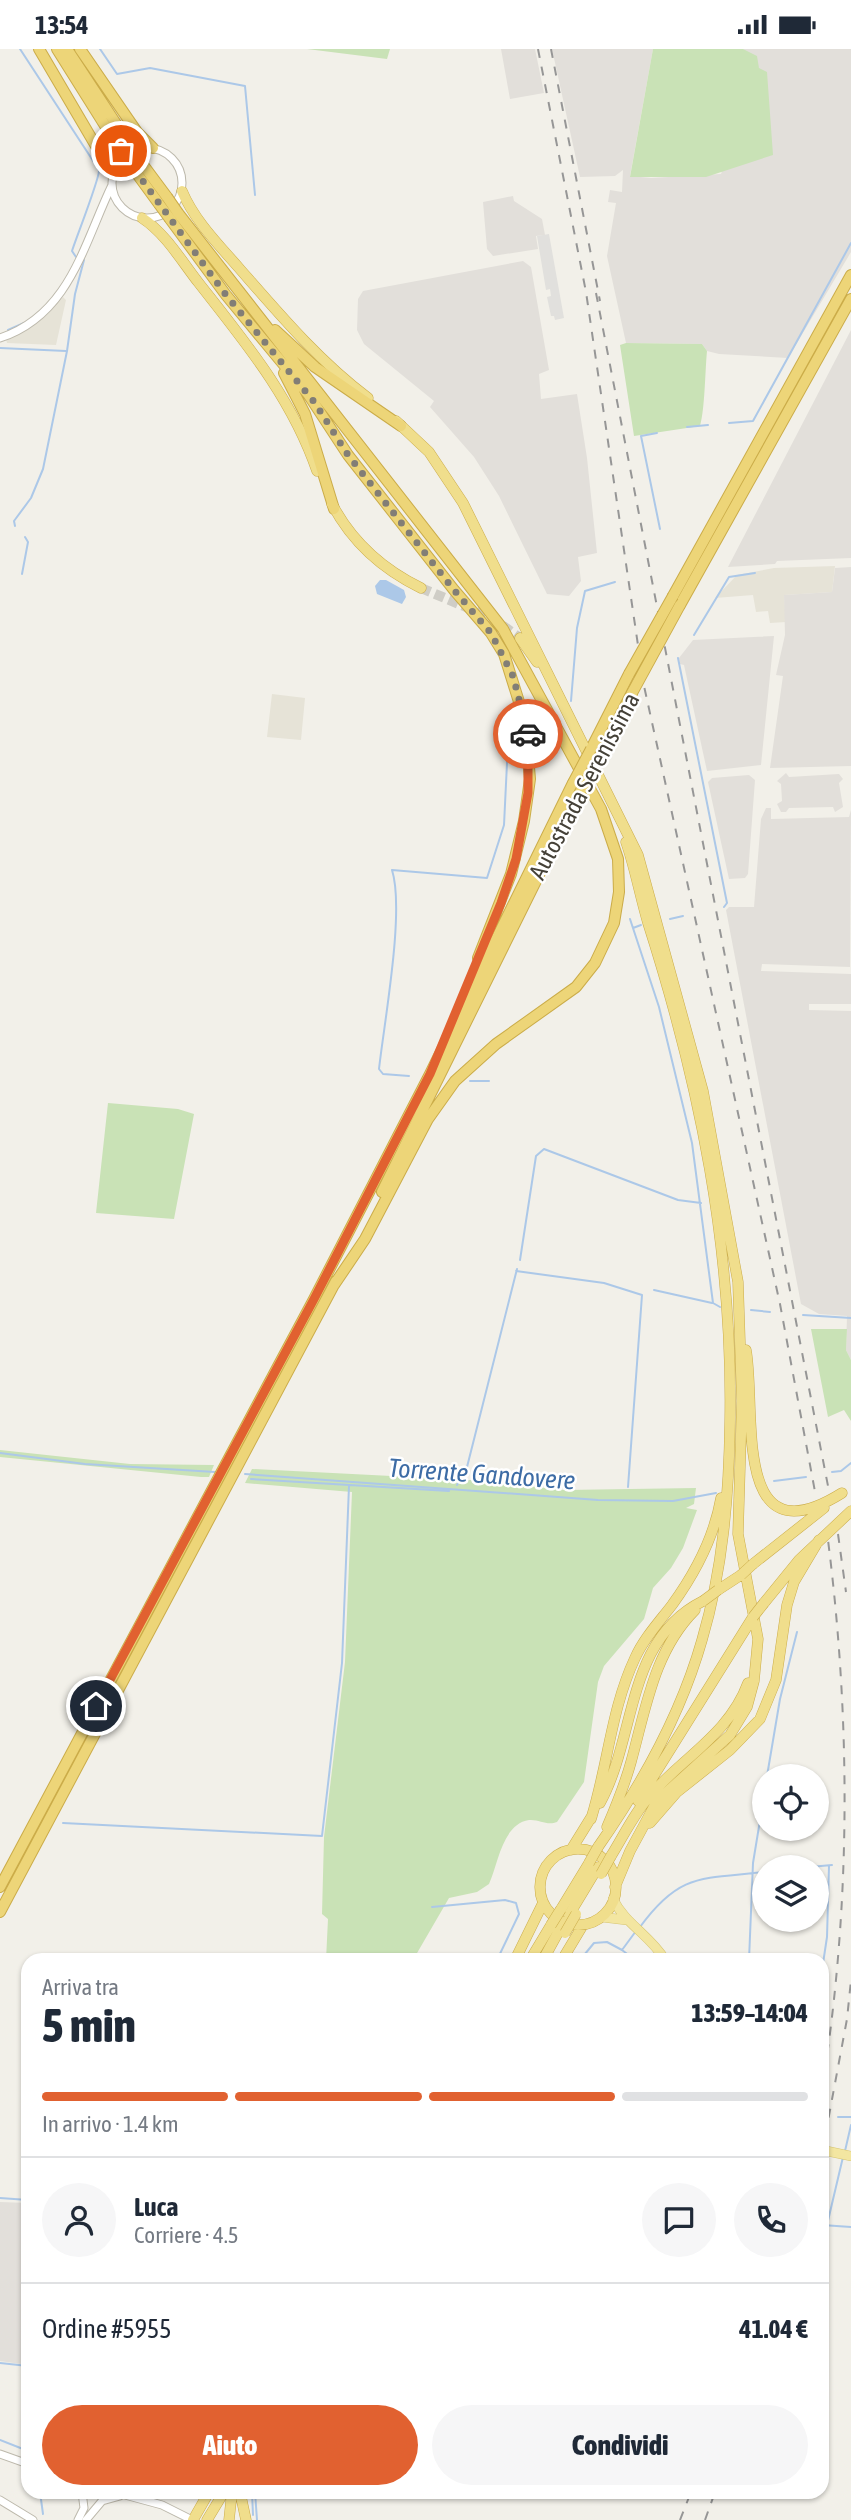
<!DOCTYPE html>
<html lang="it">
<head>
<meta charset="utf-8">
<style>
	:root { --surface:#fff; --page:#f6f6f7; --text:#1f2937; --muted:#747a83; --line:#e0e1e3; --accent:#e16130 }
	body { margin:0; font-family:"Asap Condensed",sans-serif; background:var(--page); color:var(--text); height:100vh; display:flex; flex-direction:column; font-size:26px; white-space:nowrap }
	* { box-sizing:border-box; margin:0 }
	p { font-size:23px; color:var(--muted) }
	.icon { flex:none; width:38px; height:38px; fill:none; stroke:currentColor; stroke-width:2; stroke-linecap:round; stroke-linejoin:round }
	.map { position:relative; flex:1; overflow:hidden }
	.details { position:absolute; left:21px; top:1904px; width:808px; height:546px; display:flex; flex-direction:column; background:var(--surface); border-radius:21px; box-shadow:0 2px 5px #0004 }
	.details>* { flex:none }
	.controls { position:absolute; left:752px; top:1715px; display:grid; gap:14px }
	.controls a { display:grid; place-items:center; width:77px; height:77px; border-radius:50%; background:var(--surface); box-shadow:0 2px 5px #0004; font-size:35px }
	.pin { position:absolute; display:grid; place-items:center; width:60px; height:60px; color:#fff; margin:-30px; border:4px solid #fff; border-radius:50%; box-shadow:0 2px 7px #0007 }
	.courier { position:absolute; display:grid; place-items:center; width:70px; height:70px; margin:-35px; border:5px solid #e16130; border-radius:50%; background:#fff; color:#222; box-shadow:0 2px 9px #0007 }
	.headline em { font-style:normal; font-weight:800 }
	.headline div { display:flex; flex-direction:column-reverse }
	.headline { display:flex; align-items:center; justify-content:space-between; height:119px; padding:0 21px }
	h1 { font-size:46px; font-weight:800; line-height:52px }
	.bar { display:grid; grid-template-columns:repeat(4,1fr); gap:10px 7px; align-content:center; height:84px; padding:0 21px }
	.bar i { height:9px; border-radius:5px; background:var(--line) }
	.bar .current { background:var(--accent) }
	.bar p { grid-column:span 4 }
	.line { display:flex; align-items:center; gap:18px; padding:0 21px; border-top:2px solid var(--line) }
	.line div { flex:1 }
	.round { display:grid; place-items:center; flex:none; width:74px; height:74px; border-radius:37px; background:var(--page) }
	.primary-button { display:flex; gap:14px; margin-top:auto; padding:14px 21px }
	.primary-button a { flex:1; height:80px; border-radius:42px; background:var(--accent); color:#fff; font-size:28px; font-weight:800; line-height:80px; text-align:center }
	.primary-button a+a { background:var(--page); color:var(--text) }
	.status { display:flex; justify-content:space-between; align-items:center; height:49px; padding:0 35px; background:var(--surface); direction:ltr }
	.status svg { height:19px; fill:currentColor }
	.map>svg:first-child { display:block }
</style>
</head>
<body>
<div class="status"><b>13:54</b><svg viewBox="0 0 49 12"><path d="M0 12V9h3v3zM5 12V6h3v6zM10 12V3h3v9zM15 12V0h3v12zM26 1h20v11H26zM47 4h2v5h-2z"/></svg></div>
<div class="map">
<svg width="851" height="2471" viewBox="0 0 851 2471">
	<rect width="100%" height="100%" fill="#f2f0e9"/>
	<path fill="#e6e3d7" d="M63 248 66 251 56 296 7 294 6 290 41 271Z
		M835 517 832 543 784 546 786 573 770 574 768 562 756 563 753 546 715 549 737 526 774 519Z
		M272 645 305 649 301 691 267 688Z"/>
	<path fill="#e2dfda" d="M501 0H535L544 44 510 50Z
		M552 0H653L630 127 651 129 721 125 759 19 743 0H851V203L788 309 719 305 707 302 702 295 626 294 607 207 616 154 608 153 610 141 622 143 623 121 615 127 580 128Z
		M513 147 514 152 542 170 545 186 536 187 538 200 493 207 487 200 483 153Z
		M523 212 531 218 549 321 539 325 541 350 577 345 587 409 597 504 578 508 581 532 569 547 547 545 499 447 474 408 430 358 434 352 364 295 357 281 358 250 363 242Z
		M851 281V509L777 512 775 515 728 518Z
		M851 518V717L770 719 783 627 776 626 785 586 784 546 832 543 835 519Z
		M774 587 761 716 707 722 684 616 680 615 679 609 693 591Z
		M786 724 789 728 839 725 843 730 839 734 843 758 835 763 833 758 789 759 786 763H781L777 755 782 752 781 735 777 732Z
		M749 726 755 731 748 825 745 829 729 830 708 733 712 729Z
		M766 759H771V770L849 768 851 761 850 918 762 915 761 922 851 925V955H809V961L851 962V1311L846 1301 847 1267 819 1265 801 1255 726 861 729 858H754L761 770Z
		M0 2153 28 2154V2316L0 2312Z"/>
	<path fill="#c9e2b6" d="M307 0H390L387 10Z
		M653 0H743L757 7 759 19 767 23 773 106 706 128H630Z
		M626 294 702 295 707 302C705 323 705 360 700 377L634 387 620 296Z
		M108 1054 178 1060 194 1065 174 1170 96 1164Z
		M811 1280H847L846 1301 851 1311V1372L844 1361 828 1368Z
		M0 1401 130 1415 214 1416 209 1428H201L0 1408Z
		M252 1420 470 1431 565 1441 696 1439 694 1455 686 1459 697 1461 683 1499 671 1519 653 1539 644 1570 604 1617 598 1633 584 1733 557 1773C547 1777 539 1770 529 1771 502 1775 498 1816 489 1835L477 1843 449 1849 413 1911H326L328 1870 322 1865 324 1788 345 1613 352 1443 245 1434Z"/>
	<path fill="#e1e0dd" d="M549 185 564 269 555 271 554 267H551L547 248 551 247 550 240 546 241 537 187Z"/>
	<path fill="#acc8e8" d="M380 531H386L404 541 406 548 402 555 377 545 375 537Z"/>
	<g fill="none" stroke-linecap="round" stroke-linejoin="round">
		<path stroke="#acc8e8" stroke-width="2" d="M20 0 99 121C100 129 76 189 72 202L76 208
			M100 0 117 25 150 19 245 37 255 146
			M8 281 24 274
			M0 299 66 302
			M729 374 753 372 851 194
			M687 378 708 376
			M657 384 641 387 660 480
			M15 477 14 472 31 449 43 420 67 302 75 245 84 211
			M22 525 28 493 25 488
			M694 586 729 528 755 524
			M678 609 727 854 724 858
			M571 652 577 579 585 542 615 533
			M527 664 537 662 551 688 554 687
			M630 870 659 958 692 1094 713 1254 720 1258
			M670 870 683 867
			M633 879 641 876
			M409 1027 383 1025 379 1020C384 974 405 862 392 821L487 829 504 776 507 714 503 670 513 666
			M470 1032H489
			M520 1211 536 1107 544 1100 678 1151 701 1154
			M516 1222 604 1234 642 1246 628 1438
			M654 1241 712 1254
			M751 1261 770 1263
			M803 1266 851 1269
			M0 1404 85 1415 215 1423
			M832 1423 841 1422 851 1414
			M245 1425 598 1451 673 1452 716 1444
			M251 1430 449 1442
			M774 1432 806 1428
			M457 1436 466 1422 517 1220
			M767 1727 780 1650 797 1583
			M63 1774 322 1787 342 1614 349 1437
			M810 1818 832 1816
			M432 1858 505 1851 516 1854 519 1865 497 1911
			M640 1878C680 1823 702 1830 765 1823
			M622 1901 635 1911
			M580 1911 594 1894 607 1893 622 1901 636 1882
			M749 1911 753 1814 765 1741
			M822 1921 827 1888 829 1817
			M838 2068H851
			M845 2102 851 2076
			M0 2149 28 2151
			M822 2176 851 2178
			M827 2176 843 2108
			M0 2314 28 2317
			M0 2391 28 2402
			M40 2443 43 2465
			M252 2443 253 2466
			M255 2443 257 2471"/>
		<path stroke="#cfcdc6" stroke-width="10" stroke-dasharray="10 5" stroke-linecap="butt" d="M421 539 492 569 520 589"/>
		<g stroke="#bdb9ac" stroke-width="9">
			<path id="tertiary" d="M112 134a35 35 0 1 1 70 0a35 35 0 1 1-70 0Z
				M0 289C70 266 84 194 112 136
				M0 2405 28 2415
				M114 2443 162 2456 192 2471
				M0 2451 33 2471
				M78 2471 84 2459 82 2443
				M86 2471 102 2452 120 2447"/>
		</g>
		<g stroke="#d6c573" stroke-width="10">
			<path id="primary" d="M613 1850C625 1875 651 1887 665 1911
				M601 1868 626 1871
				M822 2101 851 2107"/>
		</g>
		<g stroke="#cbac49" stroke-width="11">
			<path id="trunk" d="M182 142C194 171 219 196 239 219 280 266 318 311 368 349
				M142 169C165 184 181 211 198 233 245 293 292 349 317 422
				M396 372 429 403 463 454 638 806 703 1042 738 1233 742 1352 738 1485 758 1590 754 1632 747 1658 730 1686 657 1752 630 1802 615 1838
				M332 455C352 493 382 520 421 539
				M520 589 537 613
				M746 1301C757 1361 730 1514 842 1444
				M753 1515 824 1459
				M718 1541 741 1526
				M764 1554 799 1511 851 1462
				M638 1752 753 1568
				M600 1754C637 1687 625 1591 703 1552
				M591 1770C608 1716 611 1660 635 1609 644 1589 659 1573 672 1556 696 1523 714 1489 721 1449
				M650 1774 677 1743 730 1701 760 1670 776 1631 787 1556 794 1533 819 1491
				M607 1778C616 1757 625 1735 631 1713 646 1659 654 1602 695 1561
				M598 1798C642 1735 681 1665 702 1591 723 1520 729 1446 730 1372 733 1200 700 1037 648 874 640 847 635 819 626 793
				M540 1838a38 38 0 1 1 76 0a38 38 0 1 1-76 0Z
				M571 1801 592 1767
				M611 1807C624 1786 636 1761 653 1743 687 1706 730 1683 748 1634
				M561 1860 589 1814
				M569 1866 598 1818
				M515 1911 543 1854
				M530 1911 551 1876
				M543 1911 560 1880
				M562 1911 583 1876
				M240 2443 246 2471
				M193 2471 209 2443
				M207 2471 224 2443
				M229 2471 232 2443"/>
		</g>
		<g stroke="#cbac49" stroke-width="12">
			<path id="motorway" d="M39 0 113 126
				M57 0 121 102
				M67 0 130 96
				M80 0 137 83 153 99
				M141 113 167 148
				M132 118 159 155
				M178 164 503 580 601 760 618 810 619 843 614 874 595 914 576 938 496 995 455 1032 428 1070 365 1190 334 1236
				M170 170 226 246 308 345 348 406 454 541 491 584 504 605 525 672 530 730 524 772 511 825 478 909
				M275 281 315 318 401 377
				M284 324 305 365 334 460
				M673 547 851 226
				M680 556 851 250
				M591 700 629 625
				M596 713 632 644
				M382 1143 578 747
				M0 1838 314 1250 430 1025 573 734
				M0 1863 336 1232"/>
		</g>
		<use href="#tertiary" stroke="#fff" stroke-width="7"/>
		<use href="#primary" stroke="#f3e6a1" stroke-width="9"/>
		<use href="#trunk" stroke="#f0de8c" stroke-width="10"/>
		<use href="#motorway" stroke="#edd578" stroke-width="10"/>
		<path stroke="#969696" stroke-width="2" stroke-dasharray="9 9" stroke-linecap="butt" d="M538 0 586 243 644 637 780 1255 816 1448
			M551 0 600 252
			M596 244 828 1437
			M838 1485 846 1543
			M822 2040C851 1859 851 1673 828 1491
			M822 2104 847 1970 851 1931
			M680 2471 691 2443
			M705 2471 715 2443"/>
		<g stroke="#cbac49" stroke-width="11" stroke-linecap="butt">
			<path id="trunk-bridge" d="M741 1526 753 1515
				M703 1552 718 1541
				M753 1568 764 1554
				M589 1814 598 1798
				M601 1825 611 1807
				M551 1876 561 1860
				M565 1884 576 1865"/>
		</g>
		<g stroke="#cbac49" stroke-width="12" stroke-linecap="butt">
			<path id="motorway-bridge" d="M130 96 141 113
				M121 102 132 118
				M167 148 178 164
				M159 155 170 170
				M629 625 673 547
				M632 644 680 556
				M573 734 591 700
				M578 747 596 713"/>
		</g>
		<use href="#trunk-bridge" stroke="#f0de8c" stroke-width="10"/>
		<use href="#motorway-bridge" stroke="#edd578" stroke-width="10"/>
	</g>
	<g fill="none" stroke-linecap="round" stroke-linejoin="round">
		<path stroke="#827e76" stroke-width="7" stroke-dasharray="0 12.6" d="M121 102 226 246 315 354 348 406 454 541 491 584 513 627 528 685"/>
		<path stroke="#e16130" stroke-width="9" d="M96 1657 314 1250 430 1025 501 854 516 810 528 744V685"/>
	</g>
	<g text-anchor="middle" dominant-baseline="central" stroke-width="5" stroke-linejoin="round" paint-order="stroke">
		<g font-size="24" fill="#454138" stroke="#fff">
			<text transform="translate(584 737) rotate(-62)">Autostrada Serenissima</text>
		</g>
		<g font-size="26" font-style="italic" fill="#3d6ca5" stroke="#fff">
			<text transform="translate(482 1425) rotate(4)">Torrente Gandovere</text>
		</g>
	</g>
</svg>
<div class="controls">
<a><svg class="icon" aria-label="locate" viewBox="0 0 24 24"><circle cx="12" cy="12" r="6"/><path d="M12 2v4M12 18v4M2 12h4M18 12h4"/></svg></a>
<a><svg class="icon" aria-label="layers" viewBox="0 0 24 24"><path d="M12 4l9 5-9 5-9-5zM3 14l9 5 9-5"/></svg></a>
</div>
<div class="pin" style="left:121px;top:102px;background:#ea580c"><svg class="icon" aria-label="bag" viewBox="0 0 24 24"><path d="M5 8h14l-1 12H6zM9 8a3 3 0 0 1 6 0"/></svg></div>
<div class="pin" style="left:96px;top:1657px;background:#1f2937"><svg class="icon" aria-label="home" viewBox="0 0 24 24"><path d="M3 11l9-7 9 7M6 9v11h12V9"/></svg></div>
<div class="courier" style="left:528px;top:685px"><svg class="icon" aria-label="car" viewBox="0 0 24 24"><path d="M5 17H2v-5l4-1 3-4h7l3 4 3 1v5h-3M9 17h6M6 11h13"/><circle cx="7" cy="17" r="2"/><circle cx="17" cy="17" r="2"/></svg></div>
<section class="details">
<div class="headline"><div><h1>5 min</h1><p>Arriva tra</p></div><em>13:59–14:04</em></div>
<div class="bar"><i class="current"></i><i class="current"></i><i class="current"></i><i></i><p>In arrivo · 1.4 km</p></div>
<div class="line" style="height:126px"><a class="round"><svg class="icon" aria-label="person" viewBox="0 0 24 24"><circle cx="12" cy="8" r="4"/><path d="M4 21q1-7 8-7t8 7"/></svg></a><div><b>Luca</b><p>Corriere · 4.5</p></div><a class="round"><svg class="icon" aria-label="chat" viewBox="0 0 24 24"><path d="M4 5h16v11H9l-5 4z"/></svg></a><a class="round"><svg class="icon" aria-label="phone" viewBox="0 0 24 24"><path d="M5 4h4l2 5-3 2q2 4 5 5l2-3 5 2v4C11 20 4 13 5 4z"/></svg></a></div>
<div class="line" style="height:91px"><div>Ordine #5955</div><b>41.04 €</b></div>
<div class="primary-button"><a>Aiuto</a><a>Condividi</a></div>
</section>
</div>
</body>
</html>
